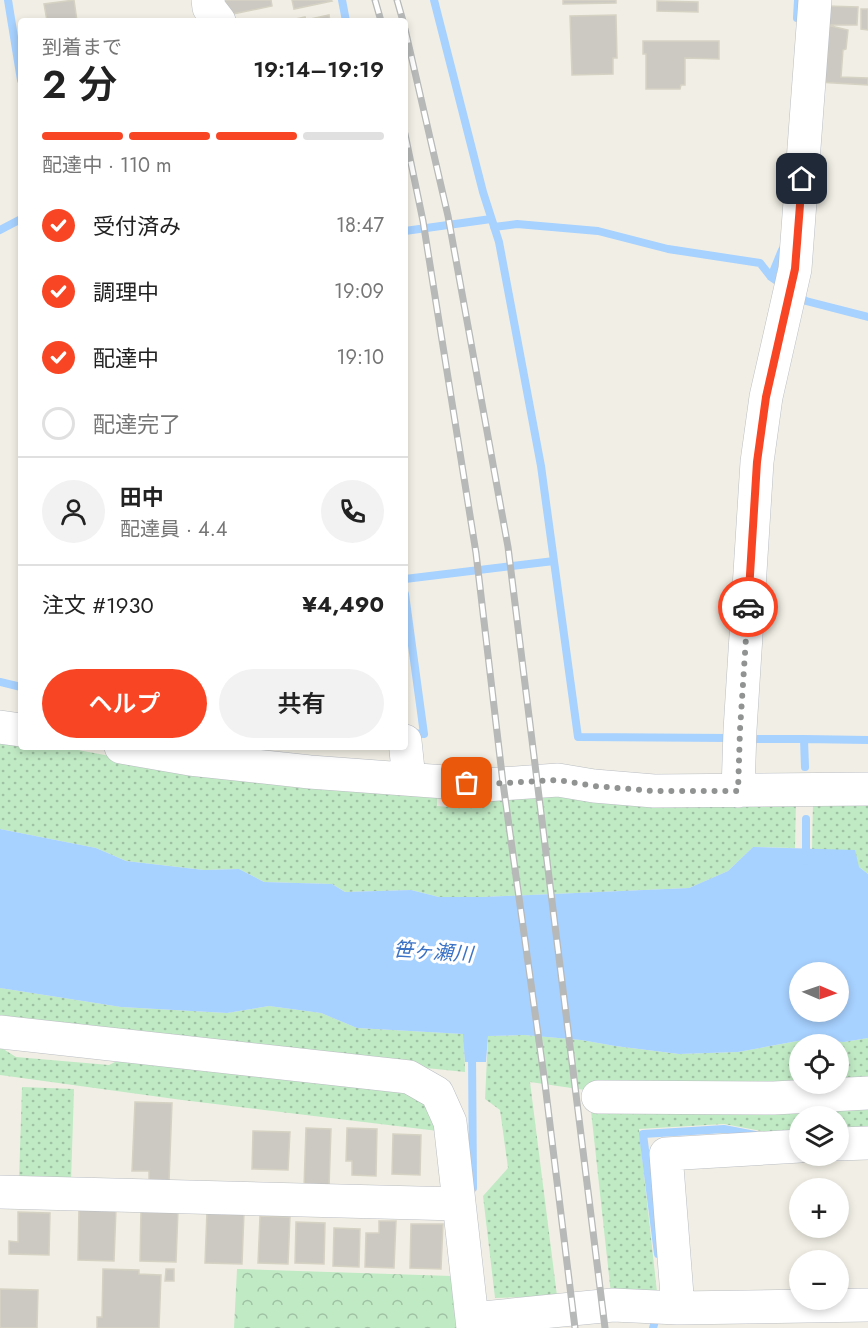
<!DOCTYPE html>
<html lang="ja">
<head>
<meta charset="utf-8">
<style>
	:root { --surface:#fff; --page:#f2f2f2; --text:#222; --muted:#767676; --line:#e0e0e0; --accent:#f84624 }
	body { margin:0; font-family:Jost,"Noto Sans JP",sans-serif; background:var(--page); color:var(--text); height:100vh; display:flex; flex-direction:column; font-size:22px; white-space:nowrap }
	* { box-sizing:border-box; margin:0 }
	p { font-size:20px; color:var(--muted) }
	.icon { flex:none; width:33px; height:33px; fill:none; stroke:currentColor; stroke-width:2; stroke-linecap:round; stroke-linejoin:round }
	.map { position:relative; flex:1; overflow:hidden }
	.side { position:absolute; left:18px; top:18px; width:390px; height:732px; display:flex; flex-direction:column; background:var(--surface); border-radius:6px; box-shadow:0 3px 9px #0003 }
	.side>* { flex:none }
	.needle { width:39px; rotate:92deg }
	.tools { position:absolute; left:789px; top:962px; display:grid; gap:12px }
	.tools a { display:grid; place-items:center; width:60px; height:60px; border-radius:50%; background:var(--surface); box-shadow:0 3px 9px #0003; font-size:30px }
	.pin { position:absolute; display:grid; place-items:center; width:51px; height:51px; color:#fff; margin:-26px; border-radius:12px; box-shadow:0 3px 9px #0006 }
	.courier { position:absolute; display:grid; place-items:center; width:60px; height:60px; margin:-30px; border:4px solid #f84624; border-radius:50%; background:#fff; color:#222; box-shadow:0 2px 8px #0007 }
	.headline em { font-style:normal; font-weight:600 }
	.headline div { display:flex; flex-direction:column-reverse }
	.headline { display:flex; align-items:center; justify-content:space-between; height:102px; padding:0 24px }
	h1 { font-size:39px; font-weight:600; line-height:45px }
	.bar { display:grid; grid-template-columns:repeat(4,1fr); gap:9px 6px; align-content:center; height:72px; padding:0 24px }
	.bar i { height:8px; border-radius:4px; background:var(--line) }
	.bar .active { background:var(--accent) }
	.bar p { grid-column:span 4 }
	.line { display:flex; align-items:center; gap:15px; padding:0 24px; border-top:2px solid var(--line) }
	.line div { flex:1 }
	.round { display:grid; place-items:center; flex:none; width:63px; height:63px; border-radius:32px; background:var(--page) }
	ol { padding:0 24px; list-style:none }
	li { display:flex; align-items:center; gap:18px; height:66px }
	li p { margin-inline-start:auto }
	li .icon { padding:6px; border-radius:50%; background:var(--accent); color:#fff; stroke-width:4 }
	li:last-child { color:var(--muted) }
	li i { width:33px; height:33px; border:3px solid var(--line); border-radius:50% }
	.cta { display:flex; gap:12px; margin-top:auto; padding:12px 24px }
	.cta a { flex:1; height:69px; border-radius:36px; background:var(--accent); color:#fff; font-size:24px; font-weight:600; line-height:69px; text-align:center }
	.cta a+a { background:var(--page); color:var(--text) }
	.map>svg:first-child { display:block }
</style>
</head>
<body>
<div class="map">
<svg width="868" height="1328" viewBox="0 0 868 1328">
	<defs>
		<pattern id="grass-dots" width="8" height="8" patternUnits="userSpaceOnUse" patternTransform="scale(1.5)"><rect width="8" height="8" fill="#c0eac4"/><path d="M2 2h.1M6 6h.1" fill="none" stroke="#9fc1a3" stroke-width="1.8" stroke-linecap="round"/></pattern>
		<pattern id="forest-crowns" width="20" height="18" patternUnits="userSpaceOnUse" patternTransform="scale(1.5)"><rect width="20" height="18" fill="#c0eac4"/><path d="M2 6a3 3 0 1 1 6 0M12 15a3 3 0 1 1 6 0" fill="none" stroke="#9fc1a3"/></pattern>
	</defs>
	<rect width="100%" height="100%" fill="#f1efe5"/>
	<path fill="url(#grass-dots)" fill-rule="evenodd" d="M0 735 21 739V747H62L195 772 437 791V806L462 808 469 798 550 795 796 801 795 848 753 847 728 871 689 888 483 897H439L411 890 345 892 332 884 264 882 239 869 204 870 126 861 96 848 0 829Z
		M868 798V874L859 867 812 850 813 801Z
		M0 988 121 1007 227 1013 269 1006 321 1013 357 1028 464 1034 465 1072 91 1034 0 1023Z
		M524 1035 581 1040 615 1046 679 1054 738 1052 803 1040 844 1042 868 1038V1087L585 1090 530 1082 557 1296 495 1298 483 1196 508 1168 500 1110 485 1099 488 1036ZM800 1044H838V1083H800Z
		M0 1047 16 1057 109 1065 121 1059 399 1087 424 1101 438 1131 182 1100 0 1075Z
		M22 1087 74 1089 71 1182 19 1180Z
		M868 1099V1129L839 1131 838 1116H800L799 1133 778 1134 724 1124 639 1129 657 1292 611 1294 591 1111Z"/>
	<path fill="url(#forest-crowns)" d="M237 1269 452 1276 458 1328H234Z"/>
	<path fill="#a7d1ff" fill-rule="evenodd" d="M0 829 96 848 126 861 204 870 239 869 264 882 332 884 345 892 411 890 439 897H483L689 888 728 871 753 847 855 850 859 867 868 874V1038L844 1042 803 1040 738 1052 679 1054 615 1046 581 1040 524 1035 488 1036 486 1062H465L463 1034 357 1028 321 1013 269 1006 227 1013 121 1007 0 988ZM800 972H838V1011H800Z"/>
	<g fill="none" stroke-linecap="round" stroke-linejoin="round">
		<path stroke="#a7d1ff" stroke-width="8" d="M8 0 21 80
			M342 0 346 21
			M434 0 483 192 499 242 541 466 578 737 732 738
			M797 18 798 0
			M494 227 517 224 598 231 668 249 760 263 771 277 784 286
			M0 230 21 219
			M405 231 491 219
			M771 277 782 250
			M797 295 806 301 868 317
			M405 579 554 561
			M405 594 424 734 410 733
			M0 682 21 687
			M745 739H804
			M805 767 804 739 868 740
			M806 819V861
			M472 1051 473 1188
			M658 1254 643 1134 724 1129 755 1135
			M653 1328 657 1314"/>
	</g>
	<path fill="#ccc9c2" stroke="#d6d2c3" stroke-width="1.5" d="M74 0 77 21H47L44 4Z
		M225 0H271L272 6 228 15Z
		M292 0H331L332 1 294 9Z
		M563 0H616V3L563 4Z
		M657 1 698 2V12L657 11Z
		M827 6 858 7 857 25H826Z
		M861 9H868V30L861 29Z
		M329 15 330 21H287L305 17 306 20Z
		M616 15 617 58H613V74L572 75 570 16Z
		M827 25 848 30 846 49 843 50 841 77 868 78V85L817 82Z
		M643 41H719V59L685 58V85H681L680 89H646V54H643Z
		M135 1102 172 1103 169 1182H149V1171H132Z
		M306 1128 331 1129 329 1188 304 1187Z
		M347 1128 377 1129 376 1176 352 1175V1161H346Z
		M253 1131 290 1132 288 1170 252 1169Z
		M393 1134 421 1135 420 1175 392 1174Z
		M79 1207 116 1209 114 1261 78 1260Z
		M141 1209 178 1210 176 1262 140 1261Z
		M207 1211 244 1212 242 1264 205 1263Z
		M18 1212 50 1213 49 1255 9 1254V1241L18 1242Z
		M260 1216 290 1217 288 1264 258 1263Z
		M379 1221H396L394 1268 365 1267 366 1233H379Z
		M296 1222 325 1223 324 1264 295 1263Z
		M411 1224H443L441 1269 410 1268Z
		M334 1228 360 1229 359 1267 333 1266Z
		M103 1269 139 1270V1274L161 1275 159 1328H97V1317H102Z
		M166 1269H174V1281H165Z
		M0 1289 38 1290 37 1328H0Z"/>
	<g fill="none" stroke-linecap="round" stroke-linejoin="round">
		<g stroke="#babdc2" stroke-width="34">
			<path id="minor" d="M208 0 209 8 219 21
				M0 727 21 730
				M405 741 409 779
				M121 747 190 759 310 772 486 785 558 780 594 786 654 791 868 789
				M738 791 740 730 757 462 766 397 795 269 815 0
				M0 1032 409 1077 437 1093 450 1122 473 1328
				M598 1097 774 1098 868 1093
				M838 1144 868 1143
				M0 1192 458 1204
				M678 1308 666 1154 800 1146
				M472 1319 613 1305 678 1308 868 1305"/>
		</g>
		<use href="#minor" stroke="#fff" stroke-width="33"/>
		<g stroke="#b7b8b8" stroke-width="7">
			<path id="rail" d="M375 0 381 21
				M397 0 403 21
				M405 29 448 216 508 547 605 1328
				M405 134 423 221 476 553 503 783 545 1084 575 1328"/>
		</g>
		<use href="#rail" stroke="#fff" stroke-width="4.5" stroke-dasharray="14" stroke-linecap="butt"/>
	</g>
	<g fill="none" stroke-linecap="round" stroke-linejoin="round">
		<path stroke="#919393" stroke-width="6" stroke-dasharray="0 10.8" d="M467 783 486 784 558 780 594 786 654 791H738L740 730 748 607"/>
		<path stroke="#f84624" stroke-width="8" d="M748 607 757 462 766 397 795 269 802 179"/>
	</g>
	<g text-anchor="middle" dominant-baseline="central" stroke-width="6" stroke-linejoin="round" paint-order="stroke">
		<g font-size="20" font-style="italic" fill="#3c73c5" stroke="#fff">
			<text transform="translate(433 952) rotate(4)">笹ヶ瀬川</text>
		</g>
	</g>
</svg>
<div class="tools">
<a><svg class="needle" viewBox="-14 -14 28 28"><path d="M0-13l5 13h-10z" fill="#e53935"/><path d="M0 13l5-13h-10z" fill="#767676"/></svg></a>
<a><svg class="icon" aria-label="locate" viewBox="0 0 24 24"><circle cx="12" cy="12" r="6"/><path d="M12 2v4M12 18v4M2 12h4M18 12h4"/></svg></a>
<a><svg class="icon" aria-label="layers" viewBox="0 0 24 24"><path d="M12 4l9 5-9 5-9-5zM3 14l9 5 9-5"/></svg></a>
<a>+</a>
<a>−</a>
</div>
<div class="pin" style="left:467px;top:783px;background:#ea580c"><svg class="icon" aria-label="bag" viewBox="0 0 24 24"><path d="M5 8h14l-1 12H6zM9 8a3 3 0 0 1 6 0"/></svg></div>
<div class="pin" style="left:802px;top:179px;background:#1f2937"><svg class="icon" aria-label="home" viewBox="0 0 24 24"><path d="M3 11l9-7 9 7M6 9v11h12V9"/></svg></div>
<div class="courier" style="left:748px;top:607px"><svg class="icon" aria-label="car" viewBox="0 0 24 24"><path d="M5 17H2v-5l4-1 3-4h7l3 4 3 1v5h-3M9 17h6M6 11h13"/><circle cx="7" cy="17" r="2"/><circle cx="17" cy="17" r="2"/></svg></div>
<section class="side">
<div class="headline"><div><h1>2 分</h1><p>到着まで</p></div><em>19:14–19:19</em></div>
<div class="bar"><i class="active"></i><i class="active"></i><i class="active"></i><i></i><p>配達中 · 110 m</p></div>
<ol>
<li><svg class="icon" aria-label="check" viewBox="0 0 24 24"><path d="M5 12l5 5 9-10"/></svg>受付済み<p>18:47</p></li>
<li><svg class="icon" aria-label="check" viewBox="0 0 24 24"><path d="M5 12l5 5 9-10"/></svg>調理中<p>19:09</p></li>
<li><svg class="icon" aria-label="check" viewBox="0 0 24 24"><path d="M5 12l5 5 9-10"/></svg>配達中<p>19:10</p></li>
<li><i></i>配達完了</li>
</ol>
<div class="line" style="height:108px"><a class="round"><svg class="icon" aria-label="person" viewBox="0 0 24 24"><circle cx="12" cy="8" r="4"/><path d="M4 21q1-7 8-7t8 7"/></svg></a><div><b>田中</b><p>配達員 · 4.4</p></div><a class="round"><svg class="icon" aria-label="phone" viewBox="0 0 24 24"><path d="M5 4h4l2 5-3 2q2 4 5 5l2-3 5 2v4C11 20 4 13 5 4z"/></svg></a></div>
<div class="line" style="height:78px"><div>注文 #1930</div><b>¥4,490</b></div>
<div class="cta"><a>ヘルプ</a><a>共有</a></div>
</section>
</div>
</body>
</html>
